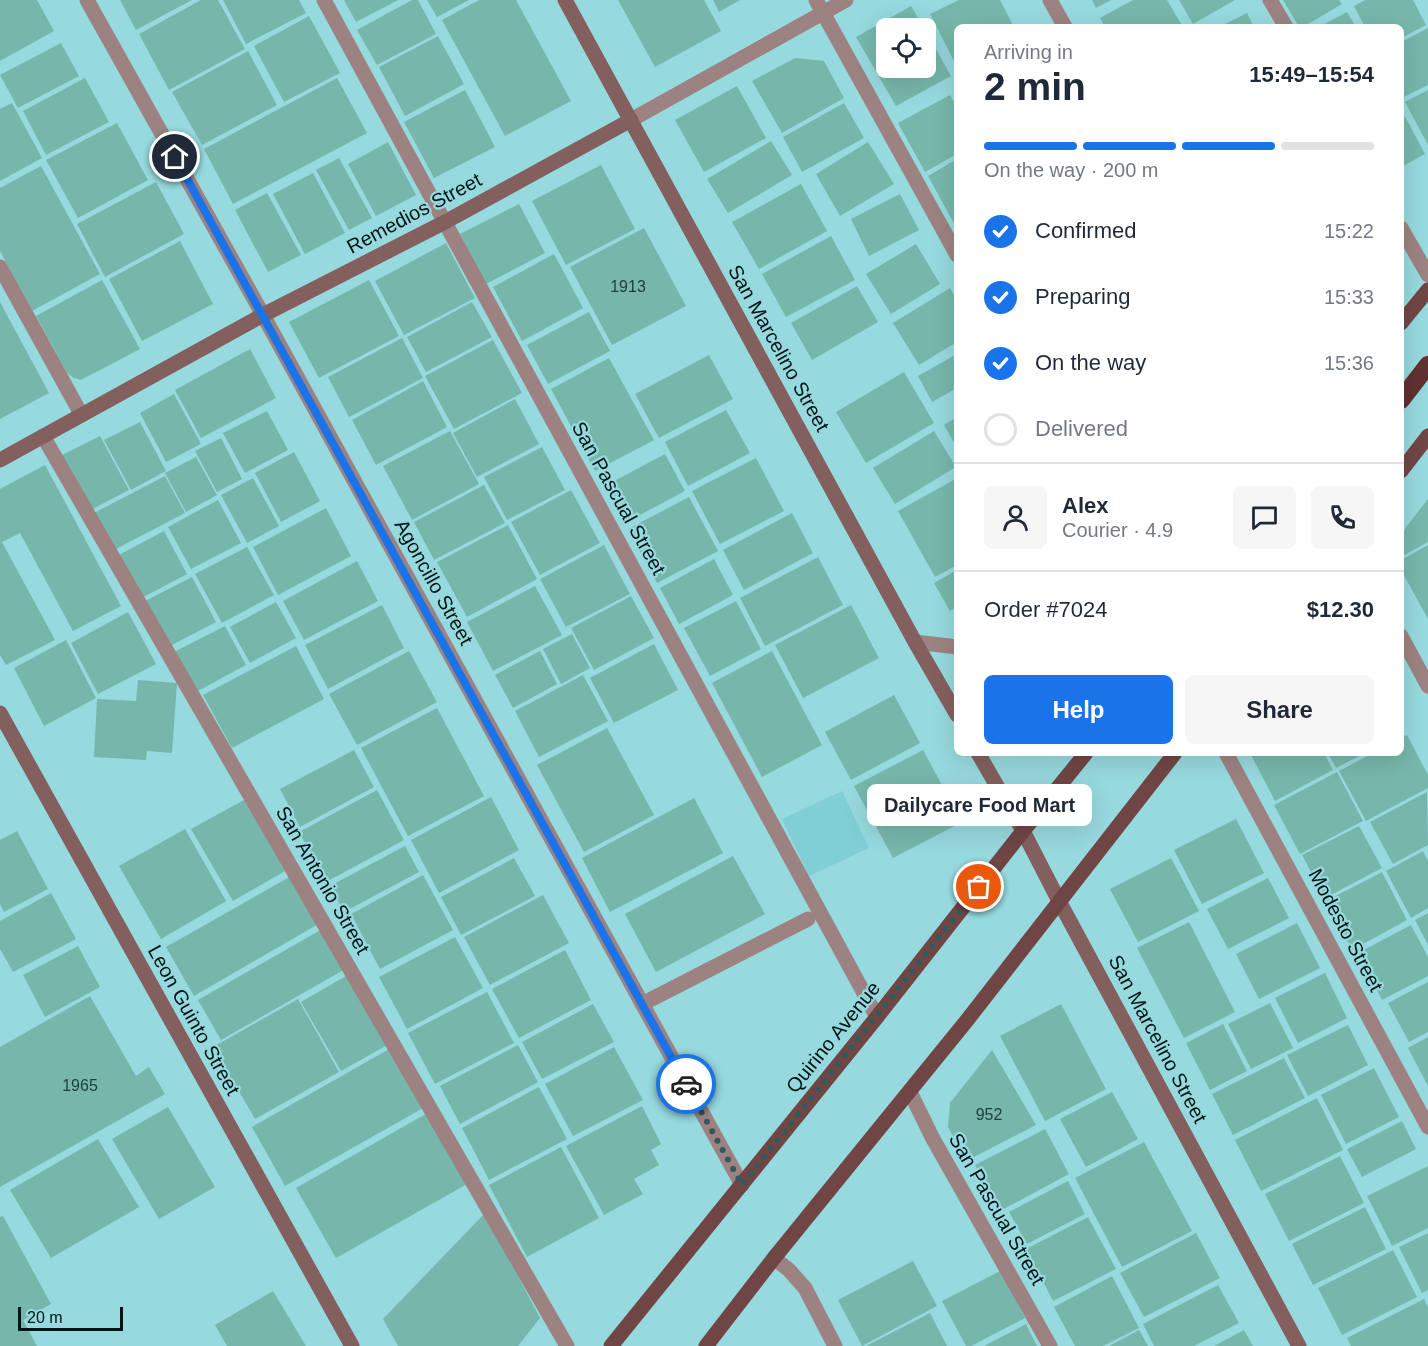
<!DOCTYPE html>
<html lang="en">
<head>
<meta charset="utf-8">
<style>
	:root { --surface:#fff; --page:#f6f6f7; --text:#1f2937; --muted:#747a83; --line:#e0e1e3; --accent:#1a73e8 }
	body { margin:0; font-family:Arial,sans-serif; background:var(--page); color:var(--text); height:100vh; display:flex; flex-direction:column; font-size:22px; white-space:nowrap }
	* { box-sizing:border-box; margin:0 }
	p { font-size:20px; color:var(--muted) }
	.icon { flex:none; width:33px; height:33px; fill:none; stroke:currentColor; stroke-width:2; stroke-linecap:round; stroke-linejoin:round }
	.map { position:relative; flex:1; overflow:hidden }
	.sheet { position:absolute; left:954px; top:24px; width:450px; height:732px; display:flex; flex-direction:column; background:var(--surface); border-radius:9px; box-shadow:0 6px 24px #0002 }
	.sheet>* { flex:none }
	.controls { position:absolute; left:876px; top:18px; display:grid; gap:12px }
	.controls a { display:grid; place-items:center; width:60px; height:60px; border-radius:9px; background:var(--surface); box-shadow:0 6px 24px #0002; font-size:30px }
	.scale { position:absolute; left:18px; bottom:15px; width:105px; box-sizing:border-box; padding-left:6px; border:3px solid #001416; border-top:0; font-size:16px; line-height:21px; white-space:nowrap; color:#001416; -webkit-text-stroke:4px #96d9de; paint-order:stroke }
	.pin { position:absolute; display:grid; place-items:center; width:51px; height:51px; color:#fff; margin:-26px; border:3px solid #fff; border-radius:50%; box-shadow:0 2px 6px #0007 }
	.courier { position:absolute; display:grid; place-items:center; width:60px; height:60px; margin:-30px; border:4px solid #1a73e8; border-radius:50%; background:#fff; color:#222; box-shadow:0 2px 8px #0007 }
	.bubble { position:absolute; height:42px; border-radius:9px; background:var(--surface); box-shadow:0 6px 24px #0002; font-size:20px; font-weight:800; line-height:42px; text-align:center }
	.summary em { font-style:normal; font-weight:800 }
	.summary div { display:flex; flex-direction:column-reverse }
	.summary { display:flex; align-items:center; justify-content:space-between; height:102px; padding:0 30px }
	h1 { font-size:39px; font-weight:800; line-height:45px }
	.bar { display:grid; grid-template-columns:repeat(4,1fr); gap:9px 6px; align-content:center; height:72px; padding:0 30px }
	.bar i { height:8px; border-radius:4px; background:var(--line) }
	.bar .active { background:var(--accent) }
	.bar p { grid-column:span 4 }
	.line { display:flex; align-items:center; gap:15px; padding:0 30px; border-top:2px solid var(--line) }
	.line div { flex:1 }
	.round { display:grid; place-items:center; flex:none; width:63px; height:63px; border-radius:9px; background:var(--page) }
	ol { padding:0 30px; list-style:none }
	li { display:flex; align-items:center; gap:18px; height:66px }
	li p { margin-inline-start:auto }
	li .icon { padding:6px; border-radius:50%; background:var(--accent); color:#fff; stroke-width:4 }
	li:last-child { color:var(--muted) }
	li i { width:33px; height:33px; border:3px solid var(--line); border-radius:50% }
	.cta { display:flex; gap:12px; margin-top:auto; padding:12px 30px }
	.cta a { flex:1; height:69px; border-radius:9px; background:var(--accent); color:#fff; font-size:24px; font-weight:800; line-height:69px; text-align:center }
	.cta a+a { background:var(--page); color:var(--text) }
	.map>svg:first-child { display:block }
</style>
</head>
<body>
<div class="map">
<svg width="1428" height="1346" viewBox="0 0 1428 1346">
	<rect width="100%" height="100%" fill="#96d9de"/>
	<path fill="#80cfd4" d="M842 791 869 848 809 876 782 819Z"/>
	<path fill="#77b7ab" d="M0 0H37L54 31 0 61Z
		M120 0H192L136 30Z
		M201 0H218L245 49 169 90 139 34Z
		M223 0H299L306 13 246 44Z
		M344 0H398L356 22Z
		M412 0H418L436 34 377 65 357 30Z
		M427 0H469L437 17Z
		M479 0H516L571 101 505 136 442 20Z
		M618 0H704L721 31 655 67Z
		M713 0H740L719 12Z
		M959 0H1000L1014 27H957V67L930 14Z
		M1092 0H1111L1096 8Z
		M1133 0H1167L1183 27H1105L1100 18Z
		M1179 0H1235L1193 24Z
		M1283 0H1339L1342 4 1303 27H1299Z
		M1365 0H1413L1426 25 1401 38V27H1365L1354 6Z
		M911 6 924 28H886V68H926V31L951 76 896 106 856 37Z
		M1347 12 1356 27H1319Z
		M1247 13 1254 27H1219Z
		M309 16 340 73 284 102 254 46Z
		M1428 28V85L1402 98 1401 96V42Z
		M438 36 464 84 405 116 379 67Z
		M61 43 79 76 18 108 0 75Z
		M248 51 277 105 202 145 172 92Z
		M795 58 824 61 844 98 782 133 752 81Z
		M85 78 109 122 46 155 23 111Z
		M337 78 367 133 233 204 204 149Z
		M737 86 766 138 704 172 675 120Z
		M465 90 495 147 434 178 404 122Z
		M1428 90V145L1405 102Z
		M950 95 957 107V154L925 172 898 123Z
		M12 103 42 158 0 181V109Z
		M844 103 864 138 802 172 783 137Z
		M1401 109 1425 154 1401 167Z
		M117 123 148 180 78 218 46 160Z
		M771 141 792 175 728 213 707 179Z
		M388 142 416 195 376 216 348 164Z
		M868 142 894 184 840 216 816 174Z
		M339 158 372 218 349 230 316 170Z
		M957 159V229L928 176Z
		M601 165 635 229 566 265 532 201Z
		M41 166 100 274 32 311 0 251V188Z
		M313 173 345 233 305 254 273 194Z
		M156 182 184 234 105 277 77 224Z
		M801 184 827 231 759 269 732 222Z
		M267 193 301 255 268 272 235 210Z
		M900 194 919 230 869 256 851 219Z
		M519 204 545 253 486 284 460 234Z
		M644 228 686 306 612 345 570 267Z
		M831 236 855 280 786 317 762 274Z
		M180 241 213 304 142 341 109 279Z
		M446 243 475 298 404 335 375 281Z
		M916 244 940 284 891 314 866 274Z
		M554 254 583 308 522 341 493 287Z
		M102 280 140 349 81 380 74 378 67 373 36 316Z
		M369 280 399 336 319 378 289 322Z
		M857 286 878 322 812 360 791 323Z
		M950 288 957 300V342L919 365 893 323Z
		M0 302 49 393 0 419Z
		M472 302 492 337 426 372 407 337Z
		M589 312 610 351 548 384 527 345Z
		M402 338 423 378 349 417 328 377Z
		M493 340 522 393 454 429 425 376Z
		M250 349 276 398 201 438 175 390Z
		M957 354V388L932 402 918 376Z
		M709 355 733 399 659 438 635 394Z
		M609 358 654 440 595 471 551 389Z
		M904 372 934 423 866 463 836 412Z
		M423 381 447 427 376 465 352 420Z
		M174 394 201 444 166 462 140 413Z
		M515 399 539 444 477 477 453 433Z
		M726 410 750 453 688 486 665 442Z
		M267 411 288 450 245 473 223 433Z
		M957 417V448L944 425Z
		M140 422 166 471 131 490 104 440Z
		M450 431 479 484 412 520 383 466Z
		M934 431 956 467 895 504 873 468Z
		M100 436 129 490 89 511 60 456Z
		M221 438 242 479 217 492 195 451Z
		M542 447 565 490 507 520 484 477Z
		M294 452 320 501 281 522 255 473Z
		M665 454 685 491 625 523 605 486Z
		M196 457 217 495 186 512 165 473Z
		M756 458 784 511 720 544 692 491Z
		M45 465 121 606 73 631 20 533 2 542 55 640 6 665 0 655V489Z
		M165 476 185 513 112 551 92 514Z
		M253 478 279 526 247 543 221 495Z
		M957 478V565L935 577 898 511Z
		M484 485 505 523 434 560 414 522Z
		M571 490 600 543 540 575 511 522Z
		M689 497 718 551 657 583 628 529Z
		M1428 499V542L1401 557V538L1406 527Z
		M218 500 241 543 191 569 168 527Z
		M326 508 351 556 278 595 253 547Z
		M792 513 813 553 744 590 723 550Z
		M508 525 537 579 467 617 437 562Z
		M164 531 187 574 140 599 117 556Z
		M604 545 630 594 566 627 540 579Z
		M1428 545V619L1401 570V560Z
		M247 547 274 595 222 623 195 574Z
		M818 557 843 605 765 646 740 598Z
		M714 559 733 595 679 624 660 588Z
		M357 561 378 601 304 640 283 601Z
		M957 570V607L950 611 934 583Z
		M192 577 216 622 168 647 143 602Z
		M535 586 562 635 493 671 467 622Z
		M631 596 654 638 594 670 571 628Z
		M736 601 761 649 710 676 684 628Z
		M276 602 296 638 250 663 230 627Z
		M382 605 404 648 328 689 305 645Z
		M851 605 879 658 803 698 775 645Z
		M128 612 156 664 98 694 71 643Z
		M225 626 246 665 196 692 174 652Z
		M572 634 590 668 561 684 543 649Z
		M66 640 96 698 44 726 14 668Z
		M654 644 678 690 614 723 590 678Z
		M296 646 324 699 232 748 203 695Z
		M409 651 437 702 357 745 329 694Z
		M540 651 557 684 513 708 495 675Z
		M772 651 822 745 762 777 712 683Z
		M583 675 608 721 539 757 515 711Z
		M138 680 177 683 172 753 147 751 146 760 94 757 97 699 136 701Z
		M894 695 920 743 851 780 825 732Z
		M437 708 484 796 408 836 361 748Z
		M607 728 654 815 584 852 537 765Z
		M1407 735 1428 775V788L1366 821 1339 771 1373 753H1401V738Z
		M354 750 374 787 300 827 280 789Z
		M923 750 962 822 893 858 854 786Z
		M1250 753H1324L1333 770 1275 801Z
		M1328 753H1365L1336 768Z
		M1337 772 1363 821 1300 854 1274 805Z
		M377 790 404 840 326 882 299 832Z
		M1427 792 1428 845 1393 864 1370 822Z
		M491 797 519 850 439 893 411 840Z
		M694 798 723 853 610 912 582 858Z
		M244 800 285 871 233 901 191 829Z
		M1236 819 1264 873 1202 904 1174 850Z
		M1359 826 1382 868 1325 898 1302 855Z
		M185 829 226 901 161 939 119 866Z
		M17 831 48 889 4 912 0 904V840Z
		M405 846 419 872 344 912 330 886Z
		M1423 851 1428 861V908L1411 918 1386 871Z
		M733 856 765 914 656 972 625 914Z
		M514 858 535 896 461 935 441 897Z
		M1171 858 1199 911 1138 942 1110 889Z
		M1382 872 1407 920 1352 950 1326 901Z
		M293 875 320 923 194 996 166 947Z
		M423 875 453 930 380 969 351 914Z
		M1268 878 1289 918 1228 949 1207 909Z
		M51 893 76 939 13 972 0 949V921Z
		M543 895 569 943 490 985 464 937Z
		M1428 913V945L1415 920Z
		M1189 922 1235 1012 1184 1038 1137 948Z
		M1297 923 1320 968 1259 999 1236 954Z
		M1411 925 1428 957V976L1382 1000 1358 953Z
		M324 928 347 968 221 1040 198 1000Z
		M455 937 483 988 407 1029 379 977Z
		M78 946 100 987 45 1017 23 975Z
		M565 950 591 1000 519 1038 492 989Z
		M351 973 391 1043 341 1071 301 1002Z
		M1325 973 1347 1018 1298 1043 1275 998Z
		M1428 982V1032L1409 1042 1388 1003Z
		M487 992 514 1043 435 1084 408 1033Z
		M90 996 136 1076 149 1067 165 1094 0 1187V1047Z
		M298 999 339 1072 255 1119 213 1047Z
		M1270 1003 1293 1048 1251 1069 1228 1024Z
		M593 1004 614 1042 542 1079 522 1042Z
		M1061 1004 1106 1089 1045 1121 1000 1036Z
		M1223 1024 1247 1071 1210 1090 1186 1043Z
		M1348 1025 1368 1065 1308 1096 1287 1055Z
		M1428 1037V1086L1408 1048Z
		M518 1045 538 1082 460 1124 440 1086Z
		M614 1047 643 1100 573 1136 545 1084Z
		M391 1048 425 1107 285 1186 252 1127Z
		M992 1050 1036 1125 966 1161 948 1127 950 1103Z
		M1284 1058 1305 1098 1233 1135 1212 1094Z
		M1374 1068 1399 1117 1346 1144 1321 1095Z
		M539 1087 567 1139 489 1180 462 1128Z
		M1112 1092 1138 1139 1086 1167 1060 1119Z
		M1317 1098 1343 1150 1261 1191 1235 1140Z
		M642 1106 661 1144 651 1150 659 1165 634 1179 643 1194 604 1215 566 1146Z
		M168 1107 215 1187 159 1219 112 1139Z
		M429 1112 469 1183 336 1258 296 1188Z
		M1402 1121 1416 1149 1362 1177 1347 1149Z
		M1045 1129 1069 1174 1000 1211 975 1165Z
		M98 1139 139 1207 51 1258 10 1190Z
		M1144 1142 1192 1231 1122 1267 1075 1178Z
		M561 1147 599 1218 527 1257 489 1185Z
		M1340 1156 1364 1203 1289 1241 1265 1194Z
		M1428 1166V1228L1392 1246 1367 1196Z
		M1068 1181 1085 1214 1027 1244 1009 1212Z
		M1365 1207 1386 1249 1313 1285 1292 1244Z
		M485 1213 540 1318 518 1346H398L383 1319Z
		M3 1216 51 1304 23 1320 37 1346H0V1217Z
		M1088 1217 1116 1269 1053 1301 1026 1249Z
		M1196 1233 1220 1278 1144 1317 1120 1273Z
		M1428 1233V1290L1422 1293 1399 1247Z
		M1393 1250 1417 1297 1342 1335 1318 1288Z
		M913 1261 937 1306 862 1346 838 1300Z
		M1000 1271 1025 1318 971 1346H966L942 1301Z
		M1112 1276 1139 1328 1103 1346H1075L1054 1307Z
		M1218 1285 1239 1323 1194 1346H1154L1143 1324Z
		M273 1291 306 1346H227L215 1325Z
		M1424 1299 1428 1307V1346H1351L1347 1338Z
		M930 1313 947 1346H866Z
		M1026 1324 1037 1346H984Z
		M1139 1330 1148 1346H1109Z
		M1244 1330 1253 1346H1214Z"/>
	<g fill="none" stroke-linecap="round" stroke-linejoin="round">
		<path stroke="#9c8381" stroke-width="15" d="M915 642 957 647
			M642 1004 808 919"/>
		<path stroke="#9c8381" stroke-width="15" d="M87 0 263 315 742 1185
			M324 0 877 1017
			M816 0 957 255
			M1050 0 1065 27
			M1270 0 1286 27
			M631 120 846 0
			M1401 228 1428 275
			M0 267 81 414
			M43 436 567 1346
			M1401 636 1428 686
			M1226 753 1428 1127
			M910 1092 932 1137 1050 1346
			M774 1258 789 1270 805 1288 835 1346"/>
		<path stroke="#83605e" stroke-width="15" d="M565 0 915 642 957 715
			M0 460 263 315 445 222 631 120
			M0 713 352 1346
			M978 753 1023 831 1059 901 1299 1346"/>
		<path stroke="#704645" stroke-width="15" d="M1401 323 1428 290
			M1401 471 1428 436
			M611 1346 877 1017 1023 831 1086 753
			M706 1346 774 1258 968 1019 1175 753"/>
		<path stroke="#603130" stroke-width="18" d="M1401 400 1428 365"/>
	</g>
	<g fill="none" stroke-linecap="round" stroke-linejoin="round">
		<path stroke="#34595c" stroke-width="6" stroke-dasharray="0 10.8" d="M686 1084 742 1185 979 887"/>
		<path stroke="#1a73e8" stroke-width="8" d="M175 157 686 1084"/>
	</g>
	<g text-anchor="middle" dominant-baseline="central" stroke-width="4.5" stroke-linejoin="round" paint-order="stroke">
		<g font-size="16" fill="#1e3d3b">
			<text x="628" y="286">1913</text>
			<text x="80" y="1085">1965</text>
			<text x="989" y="1114">952</text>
		</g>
		<g font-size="20" fill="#001416" stroke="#96d9de">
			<text transform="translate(414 213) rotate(-28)">Remedios Street</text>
			<text transform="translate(779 348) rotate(61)">San Marcelino Street</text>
			<text transform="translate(619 498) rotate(61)">San Pascual Street</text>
			<text transform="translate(434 582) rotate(61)">Agoncillo Street</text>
			<text transform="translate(323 880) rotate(60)">San Antonio Street</text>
			<text transform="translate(1346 930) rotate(62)">Modesto Street</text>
			<text transform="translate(194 1020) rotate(61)">Leon Guinto Street</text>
			<text transform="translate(833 1037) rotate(-51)">Quirino Avenue</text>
			<text transform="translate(1158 1039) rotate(62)">San Marcelino Street</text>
			<text transform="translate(997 1209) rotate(60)">San Pascual Street</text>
		</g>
	</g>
</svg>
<div class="controls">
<a><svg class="icon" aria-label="locate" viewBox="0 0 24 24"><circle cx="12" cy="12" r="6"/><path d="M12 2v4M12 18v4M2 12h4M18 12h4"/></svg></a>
</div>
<div class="scale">20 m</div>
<div class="pin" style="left:979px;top:887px;background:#ea580c"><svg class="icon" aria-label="bag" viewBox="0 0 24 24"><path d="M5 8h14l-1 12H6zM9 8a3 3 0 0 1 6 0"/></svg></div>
<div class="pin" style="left:175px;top:157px;background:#1f2937"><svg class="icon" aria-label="home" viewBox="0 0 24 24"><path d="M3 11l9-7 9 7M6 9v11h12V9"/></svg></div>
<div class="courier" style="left:686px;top:1084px"><svg class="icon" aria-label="car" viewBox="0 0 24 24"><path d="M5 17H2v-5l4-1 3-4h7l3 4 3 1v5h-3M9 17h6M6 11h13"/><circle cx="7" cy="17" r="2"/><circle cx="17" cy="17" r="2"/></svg></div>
<div class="bubble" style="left:867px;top:784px;width:225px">Dailycare Food Mart</div>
<section class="sheet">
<div class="summary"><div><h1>2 min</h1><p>Arriving in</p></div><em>15:49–15:54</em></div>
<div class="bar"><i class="active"></i><i class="active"></i><i class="active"></i><i></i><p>On the way · 200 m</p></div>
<ol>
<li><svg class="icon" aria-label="check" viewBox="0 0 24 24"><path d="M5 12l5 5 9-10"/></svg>Confirmed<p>15:22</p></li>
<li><svg class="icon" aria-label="check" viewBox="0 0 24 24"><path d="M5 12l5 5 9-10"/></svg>Preparing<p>15:33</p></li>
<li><svg class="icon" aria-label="check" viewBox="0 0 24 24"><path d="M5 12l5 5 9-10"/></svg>On the way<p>15:36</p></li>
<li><i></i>Delivered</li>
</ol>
<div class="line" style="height:108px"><a class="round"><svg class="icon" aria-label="person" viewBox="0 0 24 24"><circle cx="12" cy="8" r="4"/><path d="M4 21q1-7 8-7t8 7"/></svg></a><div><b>Alex</b><p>Courier · 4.9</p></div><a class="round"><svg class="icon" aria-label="chat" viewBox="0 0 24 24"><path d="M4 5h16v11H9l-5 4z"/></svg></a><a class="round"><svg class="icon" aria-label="phone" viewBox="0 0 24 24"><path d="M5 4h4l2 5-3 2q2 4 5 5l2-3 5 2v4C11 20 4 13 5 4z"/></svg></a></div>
<div class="line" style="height:78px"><div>Order #7024</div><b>$12.30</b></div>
<div class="cta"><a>Help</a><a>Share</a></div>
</section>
</div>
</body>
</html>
